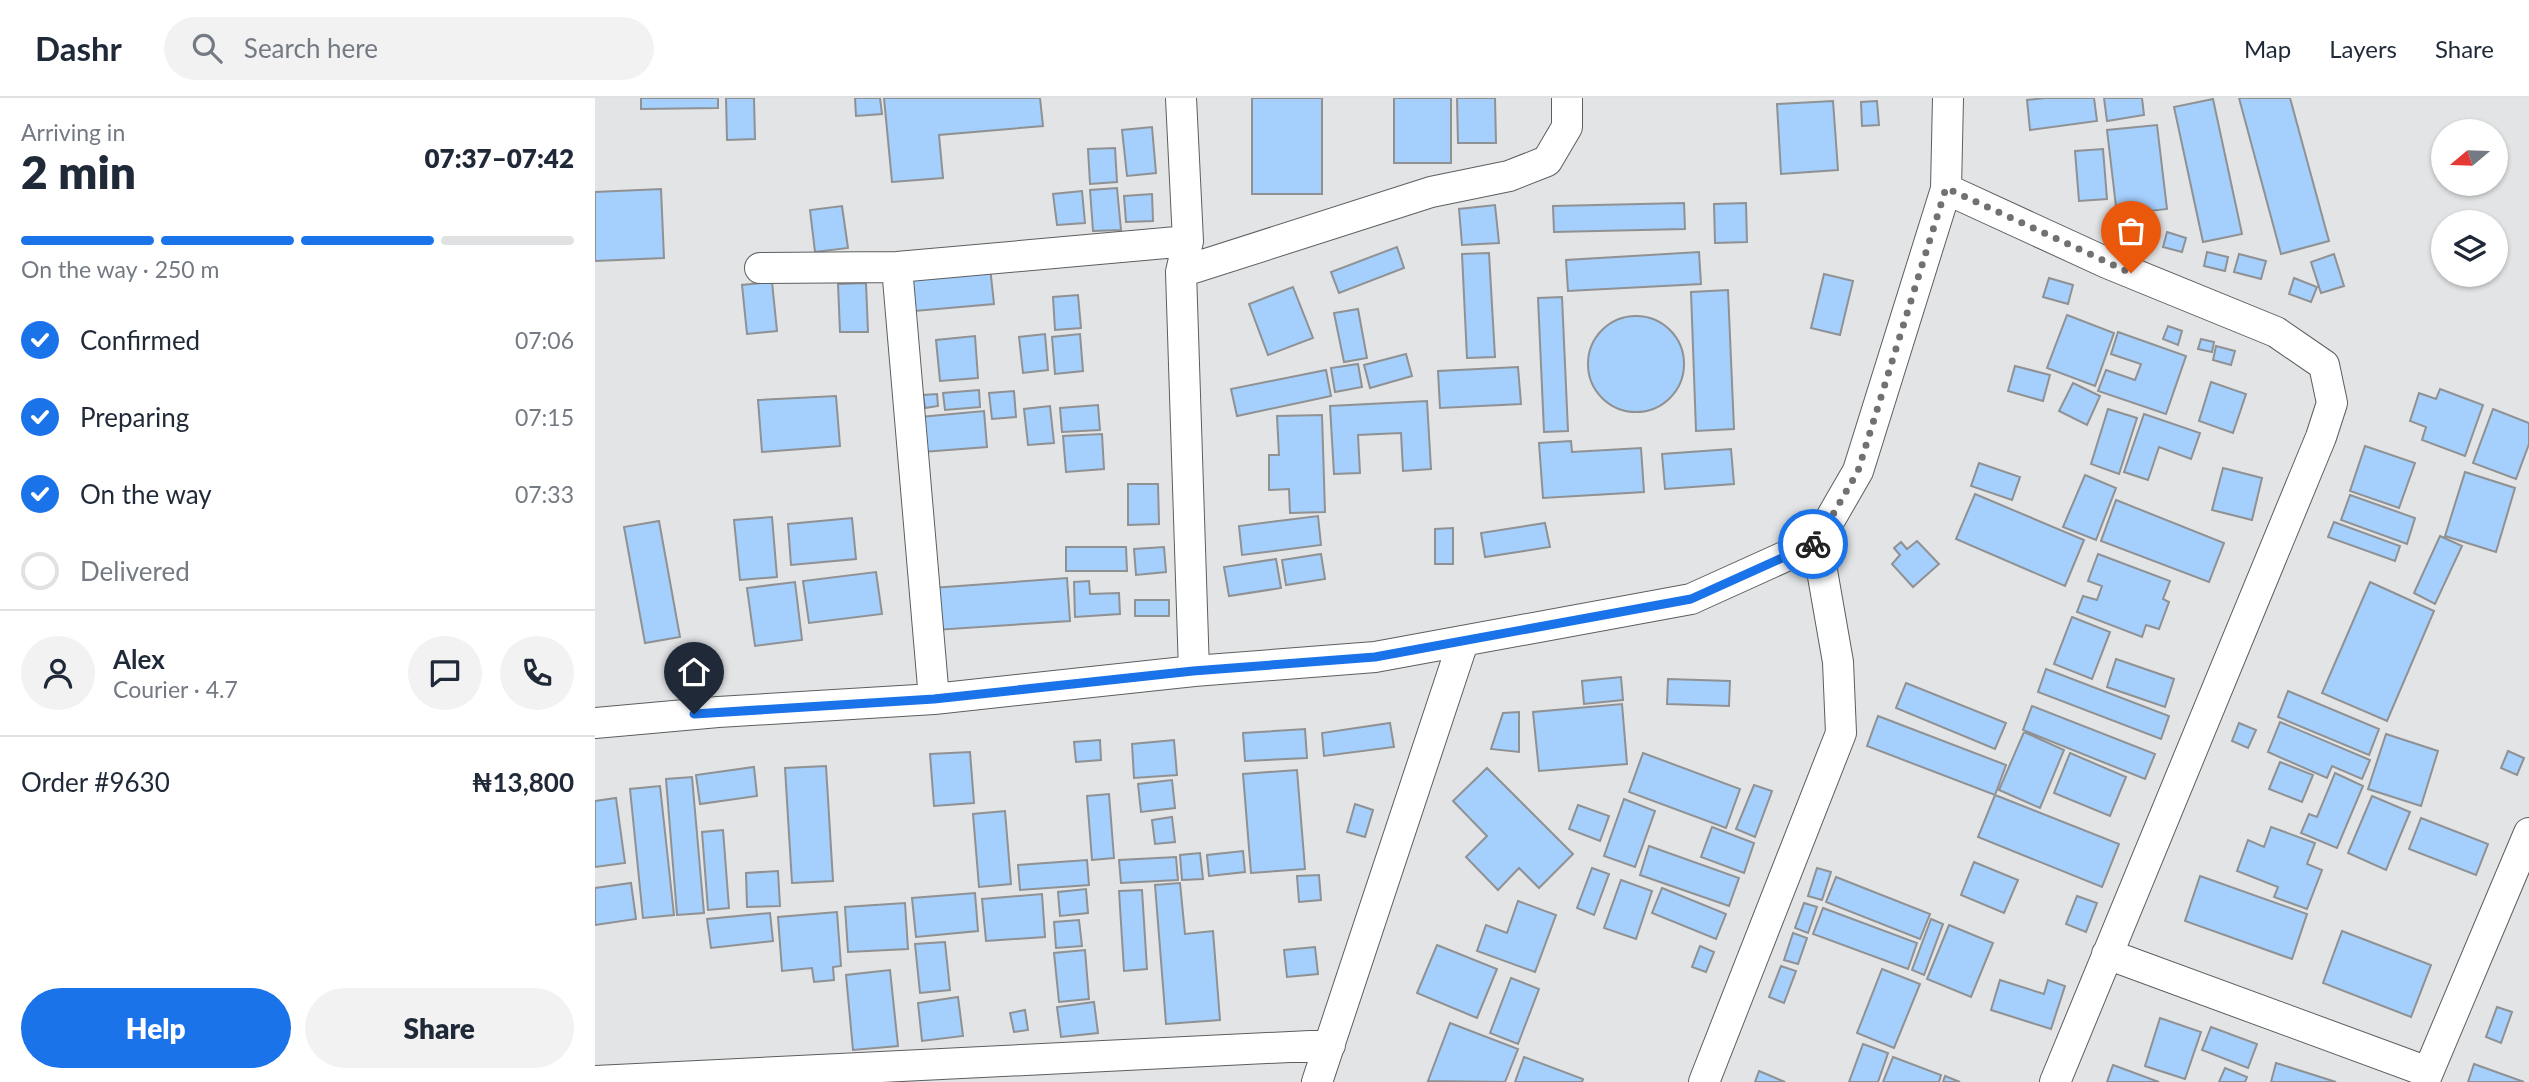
<!DOCTYPE html>
<html lang="en">
<head>
<meta charset="utf-8">
<style>
	:root { --surface:#fff; --page:#f2f2f3; --text:#1f2937; --muted:#747a83; --line:#e0e1e3; --accent:#1a73e8 }
	body { margin:0; font-family:Lato,sans-serif; background:var(--page); color:var(--text); height:100vh; display:flex; flex-direction:column; font-size:26px; white-space:nowrap }
	* { box-sizing:border-box; margin:0 }
	p { font-size:23px; color:var(--muted) }
	.icon { flex:none; width:38px; height:38px; fill:none; stroke:currentColor; stroke-width:2; stroke-linecap:round; stroke-linejoin:round }
	.map { position:relative; flex:1; overflow:hidden }
	.details { display:flex; flex-direction:column; background:var(--surface); width:595px }
	.details>* { flex:none }
	.needle { width:46px; rotate:251deg }
	.controls { position:absolute; left:1836px; top:21px; display:grid; gap:14px }
	.controls a { display:grid; place-items:center; width:77px; height:77px; border-radius:50%; background:var(--surface); box-shadow:0 2px 5px #0004; font-size:35px }
	.pin { position:absolute; display:grid; place-items:center; width:60px; height:60px; color:#fff; margin:-72px -30px; border-radius:50% 50% 50% 0; rotate:-45deg; box-shadow:0 0 7px #0007 }
	.pin .icon { rotate:45deg }
	.courier { position:absolute; display:grid; place-items:center; width:70px; height:70px; margin:-35px; border:5px solid #1a73e8; border-radius:50%; background:#fff; color:#222; box-shadow:0 2px 9px #0007 }
	.headline em { font-style:normal; font-weight:800 }
	.headline div { display:flex; flex-direction:column-reverse }
	.headline { display:flex; align-items:center; justify-content:space-between; height:119px; padding:0 21px }
	h1 { font-size:46px; font-weight:800; line-height:52px }
	.bar { display:grid; grid-template-columns:repeat(4,1fr); gap:10px 7px; align-content:center; height:84px; padding:0 21px }
	.bar i { height:9px; border-radius:5px; background:var(--line) }
	.bar .current { background:var(--accent) }
	.bar p { grid-column:span 4 }
	.line { display:flex; align-items:center; gap:18px; padding:0 21px; border-top:2px solid var(--line) }
	.line div { flex:1 }
	.round { display:grid; place-items:center; flex:none; width:74px; height:74px; border-radius:37px; background:var(--page) }
	ol { padding:0 21px; list-style:none }
	li { display:flex; align-items:center; gap:21px; height:77px }
	li p { margin-inline-start:auto }
	li .icon { padding:7px; border-radius:50%; background:var(--accent); color:#fff; stroke-width:4 }
	li:last-child { color:var(--muted) }
	li i { width:38px; height:38px; border:4px solid var(--line); border-radius:50% }
	.cta { display:flex; gap:14px; margin-top:auto; padding:14px 21px }
	.cta a { flex:1; height:80px; border-radius:42px; background:var(--accent); color:#fff; font-size:28px; font-weight:800; line-height:80px; text-align:center }
	.cta a+a { background:var(--page); color:var(--text) }
	header { display:flex; align-items:center; gap:42px; box-sizing:border-box; height:98px; padding:0 35px; background:var(--surface); border-bottom:2px solid var(--line) }
	header strong { font-size:33px }
	nav { display:flex; gap:38px; margin-inline-start:auto; font-size:24px }
	.search { width:490px; height:63px; background:var(--page); display:flex; align-items:center; gap:18px; box-sizing:border-box; padding:0 24px; border-radius:38px; color:var(--muted); font-size:26px }
	main { display:flex; flex:1; min-height:0 }
	.map>svg:first-child { display:block }
</style>
</head>
<body>
<header>
<strong>Dashr</strong>
<div class="search"><svg class="icon" aria-label="search" viewBox="0 0 24 24"><circle cx="10" cy="10" r="6"/><path d="M15 15l6 6"/></svg>Search here</div>
<nav><a>Map</a><a>Layers</a><a>Share</a></nav>
</header>
<main>
<section class="details">
<div class="headline"><div><h1>2 min</h1><p>Arriving in</p></div><em>07:37–07:42</em></div>
<div class="bar"><i class="current"></i><i class="current"></i><i class="current"></i><i></i><p>On the way · 250 m</p></div>
<ol>
<li><svg class="icon" aria-label="check" viewBox="0 0 24 24"><path d="M5 12l5 5 9-10"/></svg>Confirmed<p>07:06</p></li>
<li><svg class="icon" aria-label="check" viewBox="0 0 24 24"><path d="M5 12l5 5 9-10"/></svg>Preparing<p>07:15</p></li>
<li><svg class="icon" aria-label="check" viewBox="0 0 24 24"><path d="M5 12l5 5 9-10"/></svg>On the way<p>07:33</p></li>
<li><i></i>Delivered</li>
</ol>
<div class="line" style="height:126px"><a class="round"><svg class="icon" aria-label="person" viewBox="0 0 24 24"><circle cx="12" cy="8" r="4"/><path d="M4 21q1-7 8-7t8 7"/></svg></a><div><b>Alex</b><p>Courier · 4.7</p></div><a class="round"><svg class="icon" aria-label="chat" viewBox="0 0 24 24"><path d="M4 5h16v11H9l-5 4z"/></svg></a><a class="round"><svg class="icon" aria-label="phone" viewBox="0 0 24 24"><path d="M5 4h4l2 5-3 2q2 4 5 5l2-3 5 2v4C11 20 4 13 5 4z"/></svg></a></div>
<div class="line" style="height:91px"><div>Order #9630</div><b>₦13,800</b></div>
<div class="cta"><a>Help</a><a>Share</a></div>
</section>
<div class="map">
<svg width="1934" height="984" viewBox="0 0 1934 984">
	<rect width="100%" height="100%" fill="#e2e4e6"/>
	<path fill="#a5cffc" stroke="#8f9193" stroke-width="2" d="M46 0H123V10L46 11Z
		M131 0H159L160 41 132 42Z
		M260 0H285L287 16 261 18Z
		M289 0H445L448 28 344 37 348 80 297 84Z
		M657 0H727V96H657Z
		M799 0H856V65H799Z
		M862 0H900L901 45H863Z
		M1450 0H1499L1502 23 1435 32 1432 2Z
		M1509 0H1547L1549 17 1512 23Z
		M1644 0H1695L1734 143 1686 156Z
		M1618 1 1647 136 1608 144 1579 9Z
		M1238 3 1243 72 1186 76 1182 6Z
		M1282 3 1284 27 1267 28 1266 4Z
		M1562 27 1572 111 1522 117 1512 32Z
		M557 29 561 75 532 78 527 32Z
		M520 50 522 84 495 86 493 51Z
		M1508 51 1512 101 1484 103 1480 53Z
		M522 90 526 132 498 133 495 92Z
		M66 91 69 160 0 163V94Z
		M487 93 490 125 462 127 458 96Z
		M557 96 558 123 531 124 529 98Z
		M1089 105 1090 131 959 134 958 108Z
		M1151 105 1152 144 1120 145 1119 106Z
		M900 107 904 145 867 147 864 111Z
		M247 108 253 150 220 154 215 112Z
		M1572 134 1591 140 1587 154 1568 149Z
		M802 149 809 170 744 195 736 174Z
		M1104 154 1106 186 973 193 971 162Z
		M1612 154 1633 159 1630 173 1609 168Z
		M894 155 900 259 872 260 867 156Z
		M1644 156 1671 163 1666 181 1639 174Z
		M1739 156 1749 188 1726 195 1716 164Z
		M395 169 399 206 320 213 317 176Z
		M1229 176 1258 183 1245 237 1216 230Z
		M1454 180 1478 187 1473 206 1448 199Z
		M1699 180 1722 189 1716 204 1694 196Z
		M177 184 182 233 152 236 147 187Z
		M271 185 273 234H245L243 186Z
		M698 189 718 240 673 257 654 206Z
		M1133 192 1139 331 1101 333 1096 194Z
		M483 197 486 230 460 232 458 199Z
		M967 199 973 333 949 334 943 200Z
		M763 211 772 260 749 264 739 215Z
		M1472 217 1519 235 1500 288 1452 270Z
		M993 266a48 48 0 1 1 96 0a48 48 0 1 1-96 0Z
		M1573 228 1587 233 1583 247 1568 241Z
		M1523 234 1591 258 1571 316 1503 293 1511 272 1540 282 1546 266 1516 256Z
		M450 236 453 272 428 275 424 239Z
		M485 236 488 273 460 276 457 239Z
		M380 238 383 280 345 283 341 242Z
		M1606 241 1619 244 1617 254 1603 251Z
		M1621 248 1640 253 1636 267 1618 262Z
		M811 256 817 278 775 290 769 267Z
		M763 266 767 289 740 294 736 270Z
		M1420 268 1455 277 1448 303 1413 293Z
		M923 269 926 306 845 310 843 273Z
		M731 272 736 298 642 318 636 291Z
		M1616 284 1651 296 1638 335 1604 323Z
		M1478 285 1505 298 1492 327 1464 313Z
		M1845 291 1888 307 1870 358 1827 342 1831 329 1815 323 1824 295 1841 301Z
		M384 292 385 309 350 312 348 295Z
		M419 293 421 319 397 321 394 295Z
		M342 296 343 308 330 310 328 297Z
		M241 298 245 348 167 354 163 302Z
		M832 303 836 371 808 373 806 335 763 337 765 375 739 376 735 308Z
		M503 307 505 332 467 334 465 310Z
		M455 308 459 345 433 347 429 311Z
		M1513 311 1542 320 1524 376 1496 366Z
		M1898 311 1934 325V346L1921 381 1878 365Z
		M389 313 392 349 328 354 325 319Z
		M1549 316 1605 335 1596 361 1564 349 1553 382 1529 374Z
		M727 317 730 414 695 415 694 391 674 392V357H684L682 318Z
		M507 336 509 371 471 374 468 338Z
		M976 343 977 354 1046 350 1049 394 948 400 944 345Z
		M1770 348 1820 365 1804 410 1755 393Z
		M1136 351 1139 386 1070 391 1067 356Z
		M1384 365 1425 379 1417 402 1376 388Z
		M1628 370 1667 380 1657 422 1617 412Z
		M1870 374 1920 390 1901 454 1850 438Z
		M1490 377 1521 390 1501 442 1468 429Z
		M533 386H563L564 426 533 427Z
		M1380 396 1489 442 1470 488 1361 441Z
		M1755 397 1820 420 1812 446 1746 422Z
		M1521 402 1629 445 1614 484 1506 443Z
		M723 418 726 447 647 457 644 428Z
		M177 419 182 479 145 482 139 422Z
		M257 420 261 461 196 467 193 426Z
		M64 423 85 539 50 545 29 429Z
		M1739 424 1805 448 1800 463 1733 439Z
		M950 425 955 449 890 459 886 435Z
		M858 430V466H840V431Z
		M1845 438 1867 448 1840 506 1819 495Z
		M1322 443 1344 466 1318 489 1297 466 1305 457 1299 450 1306 444 1312 451Z
		M471 449H531L532 473H471Z
		M569 449 571 474 541 477 539 451Z
		M726 456 730 481 691 487 687 462Z
		M1503 456 1575 483 1568 501 1574 504 1564 531 1551 527 1547 539 1482 514 1488 498 1502 502 1507 488 1493 483Z
		M681 461 686 490 634 498 629 469Z
		M281 474 287 516 214 525 208 483Z
		M472 480 475 523 340 532 337 490Z
		M494 483 495 496 524 495 525 516 480 519 479 484Z
		M200 484 207 542 160 548 152 490Z
		M1775 484 1839 513 1792 623 1727 595Z
		M540 502H574V518H540Z
		M1477 519 1515 534 1497 581 1459 566Z
		M1521 561 1579 581 1570 609 1512 589Z
		M1451 571 1574 618 1566 641 1443 594Z
		M1026 579 1028 602 989 606 987 583Z
		M1073 581 1135 583 1134 608 1072 606Z
		M1311 585 1411 625 1400 651 1301 610Z
		M1693 593 1784 631 1774 657 1683 619Z
		M1027 606 1032 666 944 673 938 614Z
		M1437 608 1560 656 1550 681 1428 632Z
		M924 614V654L896 651 908 615Z
		M1283 618 1411 667 1400 697 1272 648Z
		M1685 624 1775 662 1767 681 1737 668 1732 680 1673 654Z
		M795 625 799 649 729 658 727 635Z
		M1644 625 1661 632 1653 650 1637 643Z
		M710 631 712 660 650 663 648 635Z
		M1429 634 1469 652 1445 710 1404 692Z
		M1791 636 1843 653 1826 708 1773 691Z
		M505 642 506 662 481 664 479 644Z
		M579 642 582 677 539 680 537 646Z
		M1913 653 1929 660 1922 677 1906 670Z
		M375 654 379 705 339 708 335 656Z
		M1048 655 1145 691 1131 730 1034 694Z
		M1475 655 1531 679 1515 718 1459 695Z
		M1685 664 1718 677 1707 704 1674 691Z
		M231 668 238 783 197 785 190 670Z
		M159 669 162 698 105 706 101 677Z
		M892 670 978 756 944 790 924 770 903 792 871 759 892 738 858 703Z
		M702 672 710 771 656 775 648 676Z
		M1740 675 1768 688 1742 750 1706 735 1714 716 1722 719Z
		M97 679 109 815 82 817 71 681Z
		M577 682 580 710 546 714 543 686Z
		M1159 687 1177 693 1160 739 1141 731Z
		M65 688 79 817 48 820 35 691Z
		M514 696 519 760 497 762 492 698Z
		M1400 697 1524 746 1507 789 1383 739Z
		M1777 698 1815 714 1791 772 1753 755Z
		M21 700 30 765 0 769V703Z
		M1029 701 1060 713 1040 769 1009 758Z
		M760 706 778 712 770 739 752 734Z
		M983 707 1014 718 1005 743 974 731Z
		M410 713 416 786 384 789 378 716Z
		M577 719 580 744 560 746 557 722Z
		M1826 720 1893 746 1881 777 1814 751Z
		M1117 729 1159 745 1149 775 1106 759Z
		M1676 729 1720 745 1712 766 1727 772 1712 811 1679 799 1683 789 1642 773 1653 742 1669 749Z
		M128 732 134 810 113 812 107 734Z
		M1054 748 1144 780 1134 808 1045 777Z
		M648 753 650 774 614 778 612 757Z
		M605 755 608 781 587 782 585 757Z
		M581 759 583 782 526 785 524 762Z
		M492 762 494 787 425 792 423 767Z
		M1379 764 1423 782 1409 815 1366 797Z
		M997 770 1014 776 999 817 982 810Z
		M1222 770 1236 774 1227 802 1213 798Z
		M183 773 185 808 152 809 151 775Z
		M724 777 726 802 704 804 702 778Z
		M1605 778 1712 816 1697 861 1590 823Z
		M1241 779 1335 816 1325 841 1231 804Z
		M1026 782 1057 793 1041 841 1009 830Z
		M36 785 41 821 0 827V790Z
		M585 785 590 836 618 833 625 922 571 926 560 787Z
		M1067 790 1131 816 1121 841 1057 815Z
		M491 791 493 815 465 818 463 794Z
		M547 792 552 871 529 873 524 793Z
		M380 795 383 833 321 839 317 800Z
		M447 796 450 839 391 843 387 801Z
		M1482 798 1502 805 1491 834 1471 826Z
		M923 803 961 817 940 874 882 853 891 827 912 835Z
		M310 805 313 851 253 854 250 809Z
		M1209 805 1222 809 1213 835 1200 830Z
		M1228 810 1322 845 1313 871 1218 836Z
		M242 814 246 868 238 869 239 882 219 884 217 870 187 873 183 819Z
		M175 815 178 843 116 850 112 821Z
		M1336 821 1348 826 1329 877 1317 872Z
		M484 822 487 848 461 850 459 824Z
		M1354 827 1398 845 1376 899 1332 881Z
		M1747 833 1836 867 1816 919 1728 885Z
		M1198 835 1212 840 1203 866 1189 862Z
		M350 844 355 892 325 895 320 846Z
		M842 847 902 871 882 920 822 895Z
		M1105 848 1119 854 1111 874 1097 869Z
		M720 849 723 876 692 879 689 852Z
		M490 852 494 901 464 904 459 855Z
		M1186 868 1201 873 1189 905 1174 899Z
		M1287 871 1325 886 1299 950 1262 935Z
		M295 872 303 948 258 952 251 877Z
		M916 880 944 891 923 946 895 935Z
		M1405 882 1449 896 1453 882 1470 888 1456 931 1396 912Z
		M363 899 368 938 327 943 323 905Z
		M499 904 503 935 466 939 462 909Z
		M1902 909 1917 914 1906 945 1891 939Z
		M430 912 433 932 419 934 415 915Z
		M1565 920 1606 934 1590 981 1550 968Z
		M855 925 923 951 910 984 833 983Z
		M1616 929 1662 946 1653 970 1607 952Z
		M1268 946 1293 955 1283 984H1254Z
		M929 959 988 981 987 984H920Z
		M1298 959 1346 977 1344 984H1288Z
		M1681 965 1741 984H1676Z
		M1879 966 1929 984H1873Z
		M1518 967 1564 984H1512Z
		M1630 970 1652 979 1650 984H1624Z
		M1164 973 1190 984H1160Z
		M1350 978 1365 984H1348Z"/>
	<g fill="none" stroke-linecap="round" stroke-linejoin="round">
		<g stroke="#5c5e5f" stroke-width="32">
			<path id="minor" d="M586 0 593 143 586 174 599 573
				M1351 91 1512 165 1681 234 1729 267 1737 305 1726 339 1460 984
				M302 169 339 601
				M165 170 302 169 593 143
				M586 174 836 94 914 78 952 63 972 29V0
				M0 625 123 614 339 601 599 573 780 559 1096 501 1222 444 1263 373 1351 91 1353 0
				M1512 856 1833 974
				M0 983 735 947
				M722 984 868 544
				M1109 984 1246 635 1243 564 1222 444
				M1829 984 1934 735"/>
		</g>
		<use href="#minor" stroke="#fff" stroke-width="30"/>
	</g>
	<g fill="none" stroke-linecap="round" stroke-linejoin="round">
		<path stroke="#707272" stroke-width="7" stroke-dasharray="0 12.6" d="M1218 446 1222 444 1263 373 1351 90 1536 175"/>
		<path stroke="#1a73e8" stroke-width="9" d="M99 616 339 601 598 573 780 559 1096 501 1218 446"/>
	</g>
</svg>
<div class="controls">
<a><svg class="needle" viewBox="-14 -14 28 28"><path d="M0-13l5 13h-10z" fill="#e53935"/><path d="M0 13l5-13h-10z" fill="#747a83"/></svg></a>
<a><svg class="icon" aria-label="layers" viewBox="0 0 24 24"><path d="M12 4l9 5-9 5-9-5zM3 14l9 5 9-5"/></svg></a>
</div>
<div class="pin" style="left:1536px;top:175px;background:#ea580c"><svg class="icon" aria-label="bag" viewBox="0 0 24 24"><path d="M5 8h14l-1 12H6zM9 8a3 3 0 0 1 6 0"/></svg></div>
<div class="pin" style="left:99px;top:616px;background:#1f2937"><svg class="icon" aria-label="home" viewBox="0 0 24 24"><path d="M3 11l9-7 9 7M6 9v11h12V9"/></svg></div>
<div class="courier" style="left:1218px;top:446px"><svg class="icon" aria-label="bike" viewBox="0 0 24 24"><circle cx="6" cy="16" r="4"/><circle cx="18" cy="16" r="4"/><path d="M6 16l4-8h5l3 8M10 8l3 8H6M13 5h3"/></svg></div>
</div>
</main>
</body>
</html>
